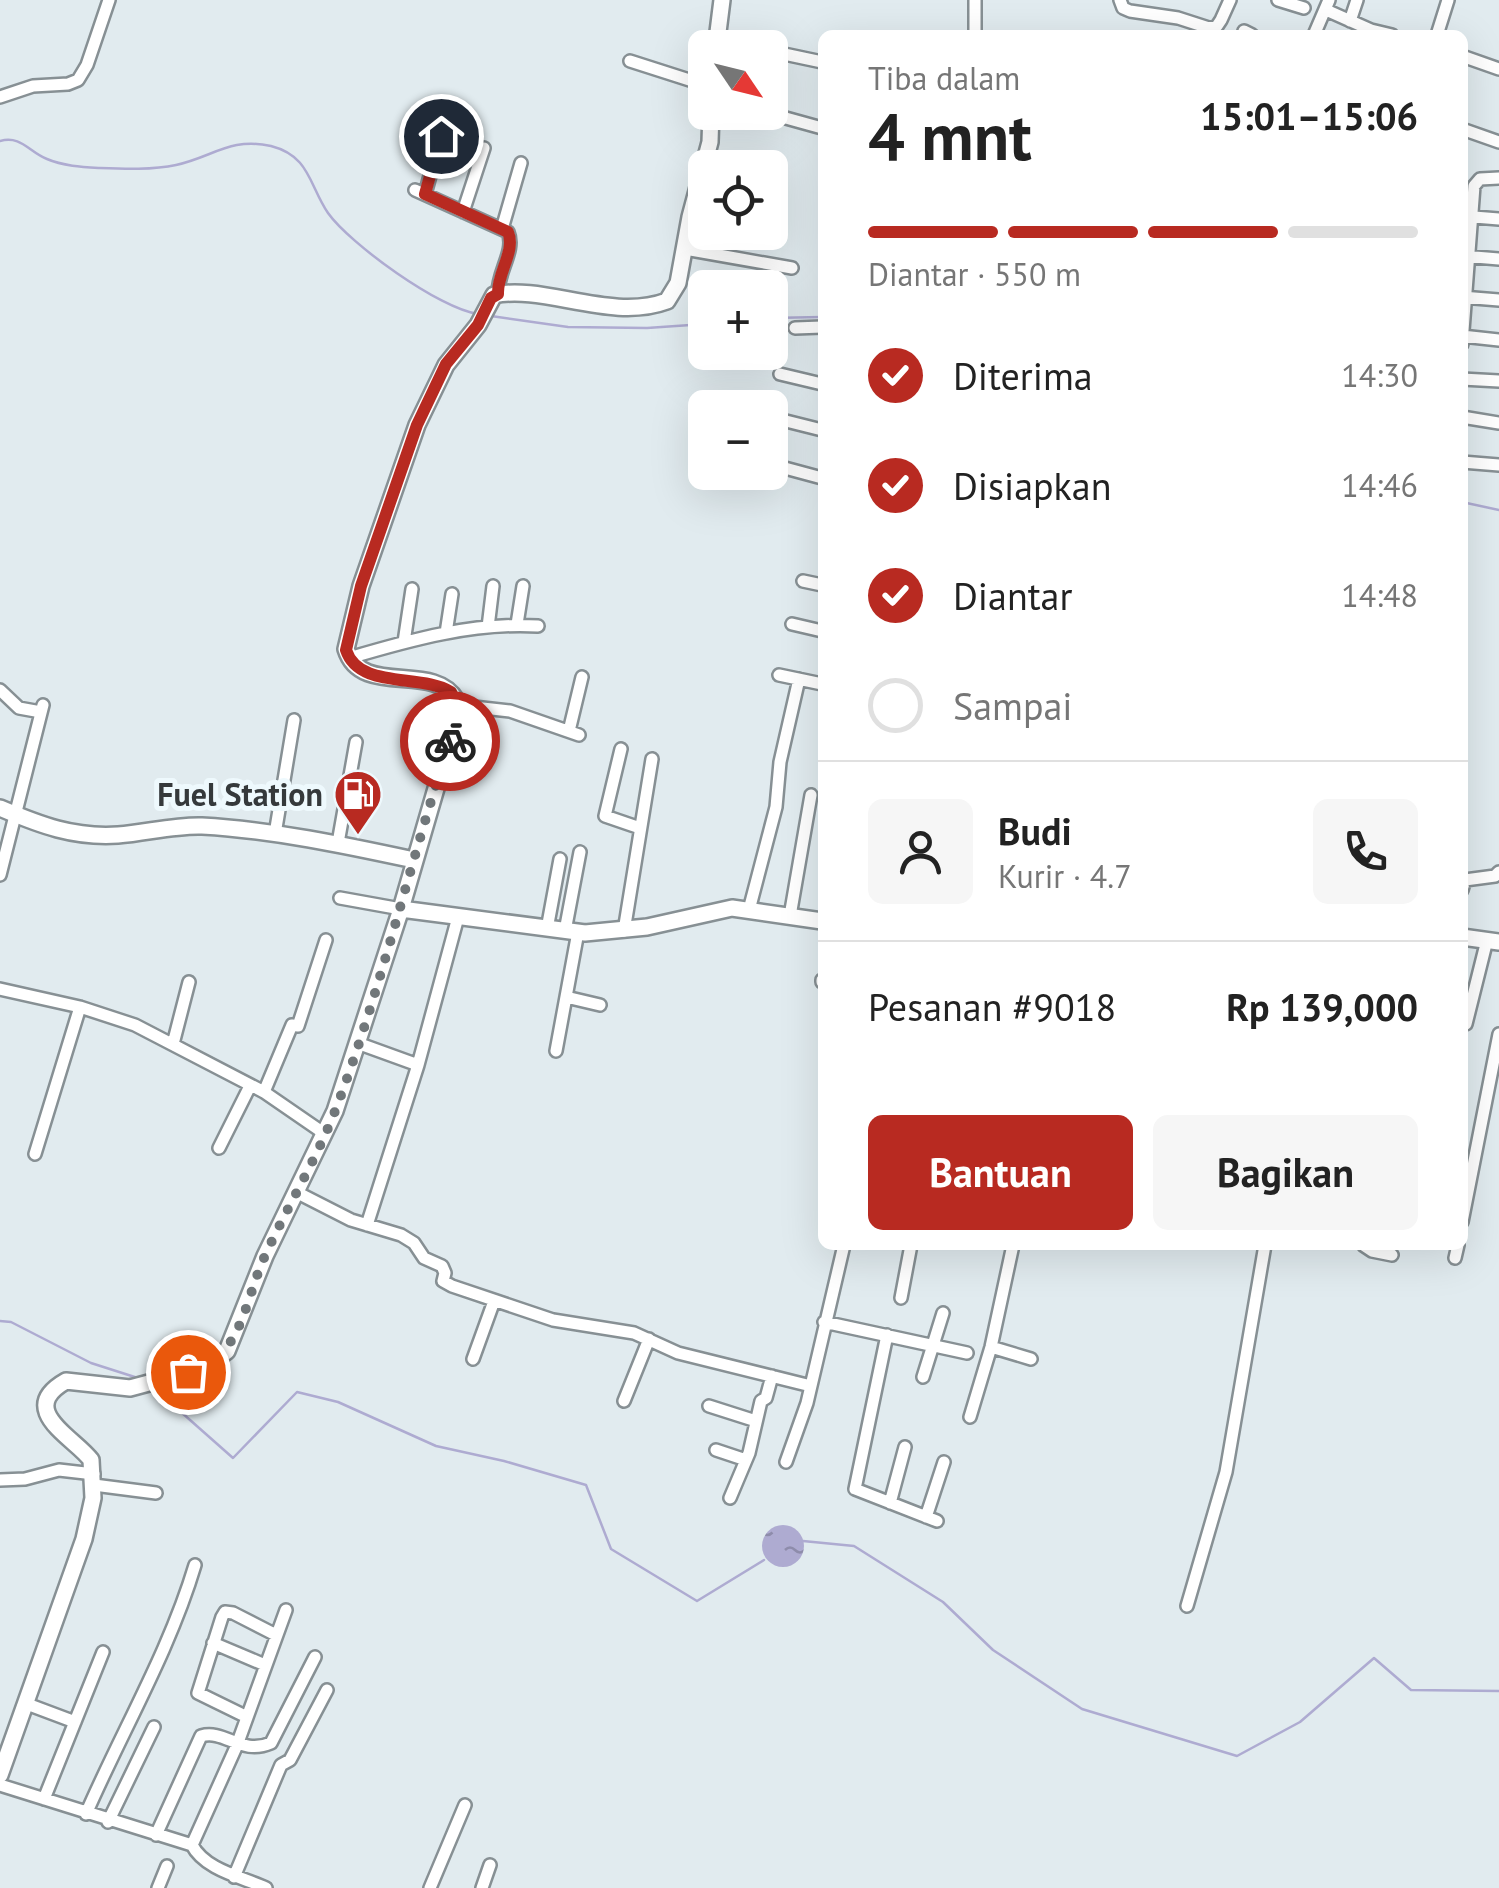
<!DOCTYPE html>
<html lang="id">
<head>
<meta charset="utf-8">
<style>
	:root { --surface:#fff; --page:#f6f6f6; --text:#222; --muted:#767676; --line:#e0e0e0; --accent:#b82a21 }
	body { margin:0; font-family:"PT Sans",sans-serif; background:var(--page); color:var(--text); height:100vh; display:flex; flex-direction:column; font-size:38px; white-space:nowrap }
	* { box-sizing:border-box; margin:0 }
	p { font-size:32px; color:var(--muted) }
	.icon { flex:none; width:55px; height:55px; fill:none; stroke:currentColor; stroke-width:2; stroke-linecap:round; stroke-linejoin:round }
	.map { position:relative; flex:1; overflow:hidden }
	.side { position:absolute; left:818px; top:30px; width:650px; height:1220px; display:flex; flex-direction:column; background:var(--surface); border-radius:15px; box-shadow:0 10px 40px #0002 }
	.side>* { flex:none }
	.needle { width:65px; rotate:125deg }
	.tools { position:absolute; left:688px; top:30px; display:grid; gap:20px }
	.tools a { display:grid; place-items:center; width:100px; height:100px; border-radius:15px; background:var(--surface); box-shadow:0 10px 40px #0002; font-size:50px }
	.pin { position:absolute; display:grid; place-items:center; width:85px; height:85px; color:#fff; margin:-42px; border:5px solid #fff; border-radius:50%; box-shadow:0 2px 10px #0007 }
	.courier { position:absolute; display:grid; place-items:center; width:100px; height:100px; margin:-50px; border:8px solid #b82a21; border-radius:50%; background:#fff; color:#222; box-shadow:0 2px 12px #0007 }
	.head em { font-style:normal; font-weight:600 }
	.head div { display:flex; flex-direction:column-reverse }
	.head { display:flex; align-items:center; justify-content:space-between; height:170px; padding:0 50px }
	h1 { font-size:65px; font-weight:600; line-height:75px }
	.bar { display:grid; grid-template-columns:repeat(4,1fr); gap:15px 10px; align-content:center; height:120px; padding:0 50px }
	.bar i { height:12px; border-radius:8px; background:var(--line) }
	.bar .on { background:var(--accent) }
	.bar p { grid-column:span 4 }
	.line { display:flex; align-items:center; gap:25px; padding:0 50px; border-top:2px solid var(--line) }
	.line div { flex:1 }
	.round { display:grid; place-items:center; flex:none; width:105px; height:105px; border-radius:15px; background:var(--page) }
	ol { padding:0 50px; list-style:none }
	li { display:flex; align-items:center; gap:30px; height:110px }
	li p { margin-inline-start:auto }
	li .icon { padding:10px; border-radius:50%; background:var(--accent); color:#fff; stroke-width:4 }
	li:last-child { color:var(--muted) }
	li i { width:55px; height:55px; border:5px solid var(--line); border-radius:50% }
	.action { display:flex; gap:20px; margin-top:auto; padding:20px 50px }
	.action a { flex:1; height:115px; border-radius:15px; background:var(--accent); color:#fff; font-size:40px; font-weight:600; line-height:115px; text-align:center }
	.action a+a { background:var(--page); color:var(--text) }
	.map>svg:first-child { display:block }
</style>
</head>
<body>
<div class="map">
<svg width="1499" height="1888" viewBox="0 0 1499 1888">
	<defs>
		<pattern id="water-ripples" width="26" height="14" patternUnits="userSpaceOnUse" patternTransform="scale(2.5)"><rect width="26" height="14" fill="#aeabd1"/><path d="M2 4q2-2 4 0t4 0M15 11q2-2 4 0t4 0" fill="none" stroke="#8e8cab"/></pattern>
	</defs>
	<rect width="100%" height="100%" fill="#e1ebef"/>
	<path fill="url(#water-ripples)" d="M762 1546a21 21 0 1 1 42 0a21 21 0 1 1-42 0Z"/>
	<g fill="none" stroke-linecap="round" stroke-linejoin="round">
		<path stroke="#aeabd1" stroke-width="2.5" d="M0 141C21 135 29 152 47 159 63 166 83 167 100 168 124 169 153 170 176 165 213 157 230 137 271 146 310 156 309 185 328 213 350 244 440 309 478 314
			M491 316 568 327 647 328 705 324
			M770 318 822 317
			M1462 502 1499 510
			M0 1321 11 1322 91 1363 141 1379
			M155 1389 233 1458 297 1392 338 1402 436 1446 504 1461 586 1485 611 1549 697 1601 764 1560
			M803 1541 854 1546 943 1602 993 1650 1082 1709 1237 1756 1300 1722 1374 1658 1411 1690 1499 1691"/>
		<g stroke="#879094" stroke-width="16">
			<path id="street" d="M1120 0 1123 8 1130 11 1178 18 1209 28 1217 26 1221 20 1230 0
				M1278 0 1304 8
				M1326 10 1371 30 1392 35
				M1350 21 1357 0
				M1244 31 1252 35
				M975 34V0
				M1314 35 1329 0
				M1437 35 1448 0
				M717 40 752 48
				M770 51 822 62
				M1462 56 1499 69
				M630 61 705 85
				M0 97 33 86 68 84 78 80 87 65 109 0
				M764 112 822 128
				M1462 129 1499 142
				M415 190 508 232C516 251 497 272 498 294
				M425 194 441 136
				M463 212 484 148
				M1462 216 1499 219
				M502 229 521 163
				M685 249 792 268
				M1463 256 1499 259
				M1462 297 1499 300
				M795 328 822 327
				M1462 336 1499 340
				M1462 344 1474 186 1480 179 1499 178
				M780 374 822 384
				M1462 379 1499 381
				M770 417 822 430
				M1462 417 1499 423
				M1462 462 1499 465
				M770 464 822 478
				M803 581 822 585
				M517 624 523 586
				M792 624 822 631
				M488 627 493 586
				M446 633 452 594
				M404 642 412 589
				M349 658C410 640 474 622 538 626
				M779 675 822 684
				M0 690 19 708 41 712
				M456 705 510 711 579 735
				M569 731 582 677
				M621 749 605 816 640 828
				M275 834 294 720
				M338 843 356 742
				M0 875 43 705
				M1462 890 1465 880 1495 876 1499 872
				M340 898 401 909
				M749 910 776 807 780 762 799 679
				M790 916 811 795
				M547 929 560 859
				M565 931 580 852
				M624 931 652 759
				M822 982V980
				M0 989 80 1007 135 1025 264 1092 325 1134
				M566 997 600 1005
				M1466 1024 1487 940
				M173 1044 189 982
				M360 1044 418 1065
				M556 1051 578 932
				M264 1092 292 1025 298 1026 326 940
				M219 1148 250 1086
				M35 1154 80 1007
				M298 1193 351 1220 401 1235 414 1243 424 1258 442 1266 445 1273 443 1281 452 1286 553 1320 634 1333 678 1353 811 1386
				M1462 1222 1499 1034
				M367 1225 418 1065 458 917
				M1363 1245 1372 1251 1392 1255
				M1455 1258 1458 1245
				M901 1298 911 1245
				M824 1322 967 1353
				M887 1335 855 1489 937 1521
				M991 1347 1031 1359
				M473 1359 494 1301
				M923 1377 943 1313
				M624 1401 649 1339
				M709 1406 756 1421
				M970 1417 991 1347 1013 1245
				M716 1450 746 1460
				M786 1462 807 1403 844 1245
				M0 1480 25 1479 59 1470 94 1474
				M94 1485 156 1493
				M730 1498 749 1453 761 1401 766 1398 772 1376
				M890 1503 905 1447
				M926 1517 944 1462
				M1187 1606 1226 1472 1265 1245
				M213 1643 265 1665
				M27 1704 75 1722
				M245 1716 198 1693 222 1617 225 1612 233 1613 276 1635
				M0 1785 192 1845 237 1745 286 1610
				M44 1799 103 1652
				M86 1814C122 1731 169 1652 195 1565
				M108 1822 154 1727
				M156 1835 201 1736C225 1729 241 1756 271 1743L315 1657
				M192 1845C205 1870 242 1877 266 1888
				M234 1877 281 1765 290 1760 327 1690
				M158 1888 167 1866
				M430 1888 465 1805
				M482 1888 490 1865"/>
		</g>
		<g stroke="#879094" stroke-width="20">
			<path id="secondary" d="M716 48 722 0
				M0 808C40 825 74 838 118 835 146 833 174 825 202 826 273 830 344 845 414 860
				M401 909 453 730 456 700C434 661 361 698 346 649L361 586 417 425 446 365 478 325 494 295C544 284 611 322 667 301L678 283 690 217 710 142 711 112
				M1462 937 1499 942
				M0 1775 84 1539 93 1498 91 1460C75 1438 15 1410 66 1381L130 1388 205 1368 227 1351 265 1256 335 1111 401 909 585 933 647 927 732 908 822 921"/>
		</g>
		<use href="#street" stroke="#fff" stroke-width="11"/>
		<use href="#secondary" stroke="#fff" stroke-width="15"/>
	</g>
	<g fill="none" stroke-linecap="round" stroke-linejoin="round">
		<path stroke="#71777a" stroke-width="10" stroke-dasharray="0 18" d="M188 1372C241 1361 245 1300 264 1258 287 1207 317 1159 337 1106 382 986 410 862 450 741"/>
		<path stroke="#b82a21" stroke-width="12" d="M441 136 425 194 508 232C516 251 497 273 498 294L491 298 478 325 446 364 417 425 361 586 346 650C359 690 421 673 451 692L456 705 450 741"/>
	</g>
	<defs>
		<g id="fuel-pin" transform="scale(2.5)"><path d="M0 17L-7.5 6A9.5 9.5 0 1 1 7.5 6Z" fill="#b82a21" stroke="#eef9fd"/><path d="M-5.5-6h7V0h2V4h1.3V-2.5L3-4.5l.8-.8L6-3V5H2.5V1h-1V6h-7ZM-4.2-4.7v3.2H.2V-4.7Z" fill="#fff"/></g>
	</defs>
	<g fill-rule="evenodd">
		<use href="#fuel-pin" x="358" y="794"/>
	</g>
	<g text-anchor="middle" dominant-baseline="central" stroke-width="10" stroke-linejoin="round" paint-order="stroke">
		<g font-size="32" font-weight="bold" fill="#35393b" stroke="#eef9fd" text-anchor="end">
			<text x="323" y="794">Fuel Station</text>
		</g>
	</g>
</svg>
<div class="tools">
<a><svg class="needle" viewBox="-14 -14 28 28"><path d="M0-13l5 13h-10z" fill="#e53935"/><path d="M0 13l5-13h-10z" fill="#767676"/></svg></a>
<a><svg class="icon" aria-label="locate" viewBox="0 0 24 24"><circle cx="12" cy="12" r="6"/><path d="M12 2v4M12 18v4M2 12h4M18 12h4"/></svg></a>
<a>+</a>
<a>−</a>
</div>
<div class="pin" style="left:188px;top:1372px;background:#ea580c"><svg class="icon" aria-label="bag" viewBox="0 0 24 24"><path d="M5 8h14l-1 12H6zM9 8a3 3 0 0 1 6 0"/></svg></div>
<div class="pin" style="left:441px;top:136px;background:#1f2937"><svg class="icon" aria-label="home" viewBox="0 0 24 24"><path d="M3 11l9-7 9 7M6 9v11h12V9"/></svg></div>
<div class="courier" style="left:450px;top:741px"><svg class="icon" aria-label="bike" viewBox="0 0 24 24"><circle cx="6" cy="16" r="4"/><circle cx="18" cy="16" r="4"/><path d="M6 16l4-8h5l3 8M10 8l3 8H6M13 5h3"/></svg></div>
<section class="side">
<div class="head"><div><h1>4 mnt</h1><p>Tiba dalam</p></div><em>15:01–15:06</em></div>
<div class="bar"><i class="on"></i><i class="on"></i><i class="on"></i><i></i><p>Diantar · 550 m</p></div>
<ol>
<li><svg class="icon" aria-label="check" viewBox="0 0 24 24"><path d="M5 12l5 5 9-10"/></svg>Diterima<p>14:30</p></li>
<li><svg class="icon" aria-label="check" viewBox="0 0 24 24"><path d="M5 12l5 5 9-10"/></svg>Disiapkan<p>14:46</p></li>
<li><svg class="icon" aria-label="check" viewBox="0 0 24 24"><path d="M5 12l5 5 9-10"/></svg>Diantar<p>14:48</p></li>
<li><i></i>Sampai</li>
</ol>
<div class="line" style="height:180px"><a class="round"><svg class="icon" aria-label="person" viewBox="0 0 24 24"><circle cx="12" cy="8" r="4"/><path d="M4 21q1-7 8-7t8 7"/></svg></a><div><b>Budi</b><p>Kurir · 4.7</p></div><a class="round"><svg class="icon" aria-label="phone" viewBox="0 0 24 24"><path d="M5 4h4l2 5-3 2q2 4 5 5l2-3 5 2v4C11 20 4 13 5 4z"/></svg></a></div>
<div class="line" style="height:130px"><div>Pesanan #9018</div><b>Rp 139,000</b></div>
<div class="action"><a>Bantuan</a><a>Bagikan</a></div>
</section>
</div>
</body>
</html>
